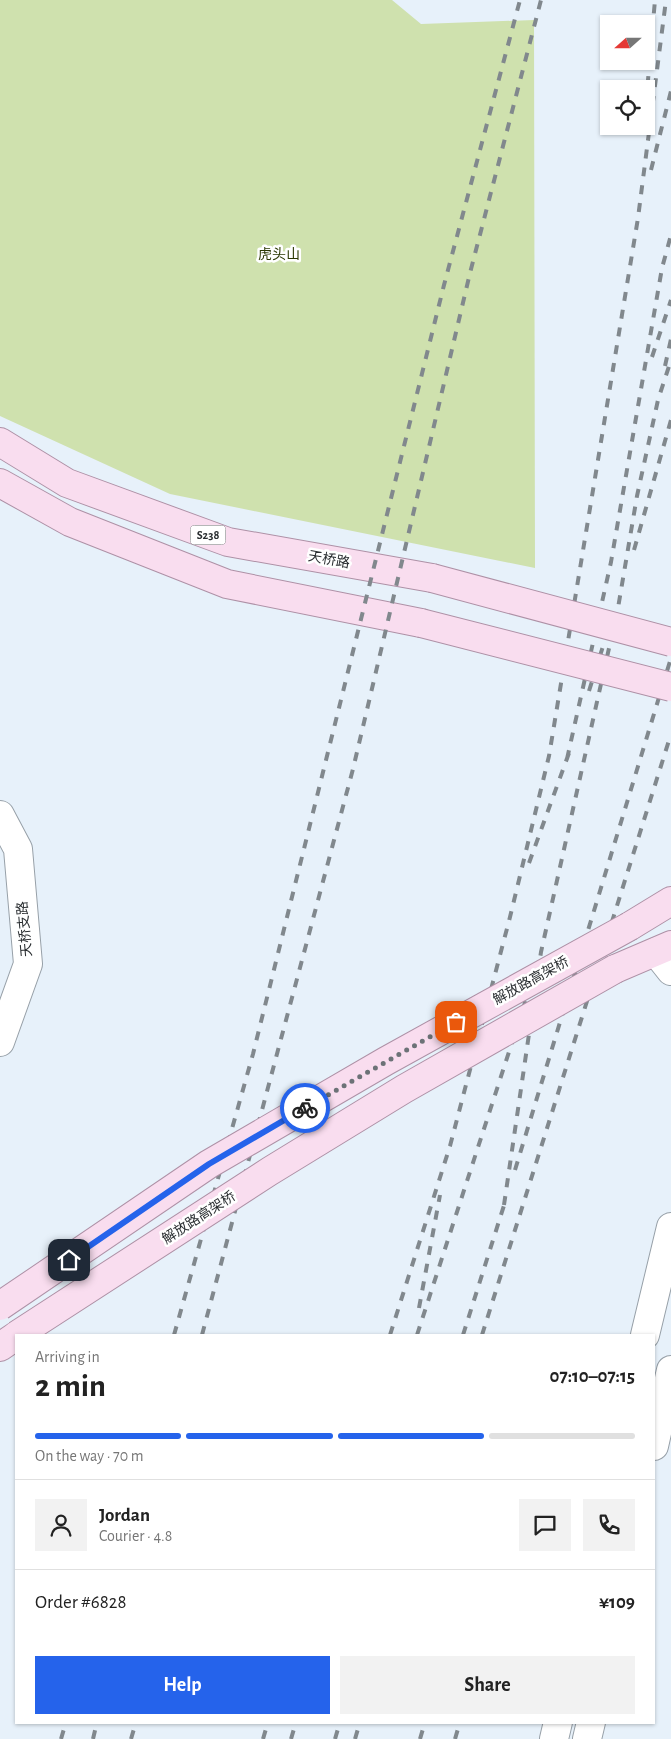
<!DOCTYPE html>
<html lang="en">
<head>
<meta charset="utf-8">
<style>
	:root { --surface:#fff; --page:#f2f2f2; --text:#222; --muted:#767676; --line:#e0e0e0; --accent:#2563eb }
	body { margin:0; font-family:"Alegreya Sans","Noto Sans SC",sans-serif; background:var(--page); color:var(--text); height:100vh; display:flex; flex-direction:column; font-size:19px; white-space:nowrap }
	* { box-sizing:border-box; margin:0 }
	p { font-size:16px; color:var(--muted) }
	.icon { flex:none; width:28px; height:28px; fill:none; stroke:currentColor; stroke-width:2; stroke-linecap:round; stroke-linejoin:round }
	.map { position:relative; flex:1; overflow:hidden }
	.sheet { position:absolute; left:15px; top:1334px; width:640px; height:390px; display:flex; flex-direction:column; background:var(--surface); border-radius:0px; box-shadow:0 1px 4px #0004 }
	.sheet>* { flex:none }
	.needle { width:32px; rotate:249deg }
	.buttons { position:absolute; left:600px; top:15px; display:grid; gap:10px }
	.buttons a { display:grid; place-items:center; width:55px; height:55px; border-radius:0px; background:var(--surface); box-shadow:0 1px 4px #0004; font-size:25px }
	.pin { position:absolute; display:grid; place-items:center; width:42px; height:42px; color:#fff; margin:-21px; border-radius:10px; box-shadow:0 2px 8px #0006 }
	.courier { position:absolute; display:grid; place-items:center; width:50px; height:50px; margin:-25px; border:4px solid #2563eb; border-radius:50%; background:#fff; color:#222; box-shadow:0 1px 6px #0007 }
	.overview em { font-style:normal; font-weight:700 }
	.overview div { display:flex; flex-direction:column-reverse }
	.overview { display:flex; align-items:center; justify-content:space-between; height:85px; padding:0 20px }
	h1 { font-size:32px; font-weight:700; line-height:38px }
	.bar { display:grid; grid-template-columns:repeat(4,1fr); gap:8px 5px; align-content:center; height:60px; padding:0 20px }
	.bar i { height:6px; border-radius:4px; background:var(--line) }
	.bar .selected { background:var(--accent) }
	.bar p { grid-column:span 4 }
	.line { display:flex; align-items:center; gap:12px; padding:0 20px; border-top:1px solid var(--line) }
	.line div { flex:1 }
	.round { display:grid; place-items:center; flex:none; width:52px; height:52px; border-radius:0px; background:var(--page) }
	.button { display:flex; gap:10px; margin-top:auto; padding:10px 20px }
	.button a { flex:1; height:58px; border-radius:0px; background:var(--accent); color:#fff; font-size:20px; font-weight:700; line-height:58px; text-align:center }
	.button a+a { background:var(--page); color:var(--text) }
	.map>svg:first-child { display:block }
</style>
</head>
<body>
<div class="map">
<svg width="671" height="1739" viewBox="0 0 671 1739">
	<rect width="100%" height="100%" fill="#e7f1fa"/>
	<path fill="#cfe1ae" d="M0 0H392L421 24 534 20 535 568 170 494 0 416Z"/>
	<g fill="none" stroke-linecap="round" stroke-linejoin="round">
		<g stroke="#97a0a8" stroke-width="30">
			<path id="minor" d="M0 815 18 849 28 964 0 1042
				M656 952 671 971
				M645 1335 671 1227
				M654 1446 671 1370
				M554 1739 558 1722
				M587 1739 591 1722"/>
		</g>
		<g stroke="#ae91a6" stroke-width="30">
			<path id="major" d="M0 442 67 483 228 542 432 578
				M0 483 70 522 227 584 421 623
				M630 926 671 901
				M615 969 671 945
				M0 1347 16 1336"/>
		</g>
		<use href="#minor" stroke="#fff" stroke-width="28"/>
		<use href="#major" stroke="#f9ddef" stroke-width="28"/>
		<path stroke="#81888d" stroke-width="4" stroke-dasharray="9 9" stroke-linecap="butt" d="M646 103 655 0
			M651 170 671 91
			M652 357 671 300
			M665 366 671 339
			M634 550 671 420
			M589 691 604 643
			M567 759 611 562 662 268 671 235
			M529 863 569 753
			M515 1170 671 658
			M504 1205 541 952 618 608 637 496 658 400 671 360
			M419 1308 440 1195
			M174 1335 253 1054 444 285 520 0
			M202 1335 353 769 470 273 541 0
			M390 1335 450 1146 510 917 549 756 638 218 666 0
			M417 1335 532 981
			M463 1335 506 1199
			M482 1335 671 734
			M61 1739 66 1722
			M93 1739 97 1722
			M131 1739 136 1722
			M263 1739 268 1722
			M291 1739 296 1722
			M335 1739 340 1722
			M355 1739 360 1722
			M420 1739 425 1722
			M455 1739 460 1722"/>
		<g stroke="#ae91a6" stroke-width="30" stroke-linecap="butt">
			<path id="major-bridge" d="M432 578 671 642
				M421 623 671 687
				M0 1306 209 1164 386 1061 630 926
				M17 1335 270 1171 404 1089 615 969"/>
		</g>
		<use href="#major-bridge" stroke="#f9ddef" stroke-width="28"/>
	</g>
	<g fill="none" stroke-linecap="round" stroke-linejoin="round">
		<path stroke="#6c7277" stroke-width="5" stroke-dasharray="0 9" d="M305 1108 456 1022"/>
		<path stroke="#2563eb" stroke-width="6" d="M69 1260 209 1164 305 1108"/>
	</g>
	<g text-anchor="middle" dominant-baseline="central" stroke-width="5" stroke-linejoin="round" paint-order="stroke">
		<rect fill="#fff" stroke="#6a6d6f" stroke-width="1" x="190.5" y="525.5" width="35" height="19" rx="4"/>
		<g font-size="12" font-weight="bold" fill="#2a2e31">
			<text x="208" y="535">S238</text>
		</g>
		<g font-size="14" fill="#2b3802" stroke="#fff">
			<text x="279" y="255">虎头山</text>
		</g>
		<g font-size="14" fill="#2a2e31" stroke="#fff">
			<text transform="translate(329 560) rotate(10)">天桥路</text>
			<text transform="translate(25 929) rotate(-95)">天桥支路</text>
			<text transform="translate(531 981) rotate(-29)">解放路高架桥</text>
			<text transform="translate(199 1218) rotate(-33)">解放路高架桥</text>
		</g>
	</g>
</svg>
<div class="buttons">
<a><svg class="needle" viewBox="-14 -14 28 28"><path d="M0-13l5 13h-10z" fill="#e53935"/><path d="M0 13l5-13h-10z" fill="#767676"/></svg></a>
<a><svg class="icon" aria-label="locate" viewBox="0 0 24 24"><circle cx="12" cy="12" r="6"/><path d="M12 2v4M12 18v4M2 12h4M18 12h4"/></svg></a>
</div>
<div class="pin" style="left:456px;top:1022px;background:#ea580c"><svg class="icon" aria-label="bag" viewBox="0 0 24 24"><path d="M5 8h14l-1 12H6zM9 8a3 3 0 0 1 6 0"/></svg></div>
<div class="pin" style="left:69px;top:1260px;background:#1f2937"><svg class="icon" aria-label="home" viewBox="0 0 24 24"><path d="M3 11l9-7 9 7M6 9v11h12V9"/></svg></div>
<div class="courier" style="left:305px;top:1108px"><svg class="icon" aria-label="bike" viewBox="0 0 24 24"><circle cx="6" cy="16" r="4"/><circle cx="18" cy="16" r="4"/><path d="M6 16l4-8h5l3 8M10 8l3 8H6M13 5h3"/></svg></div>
<section class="sheet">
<div class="overview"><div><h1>2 min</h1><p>Arriving in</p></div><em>07:10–07:15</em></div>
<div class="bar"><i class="selected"></i><i class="selected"></i><i class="selected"></i><i></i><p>On the way · 70 m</p></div>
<div class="line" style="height:90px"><a class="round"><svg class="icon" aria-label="person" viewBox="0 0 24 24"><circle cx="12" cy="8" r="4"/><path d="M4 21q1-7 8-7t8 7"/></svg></a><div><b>Jordan</b><p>Courier · 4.8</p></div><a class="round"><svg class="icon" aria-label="chat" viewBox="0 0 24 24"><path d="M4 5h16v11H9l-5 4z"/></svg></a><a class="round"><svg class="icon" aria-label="phone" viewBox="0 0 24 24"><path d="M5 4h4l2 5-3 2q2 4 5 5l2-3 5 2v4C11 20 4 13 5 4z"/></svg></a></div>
<div class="line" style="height:65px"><div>Order #6828</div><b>¥109</b></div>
<div class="button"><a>Help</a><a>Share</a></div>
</section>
</div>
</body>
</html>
